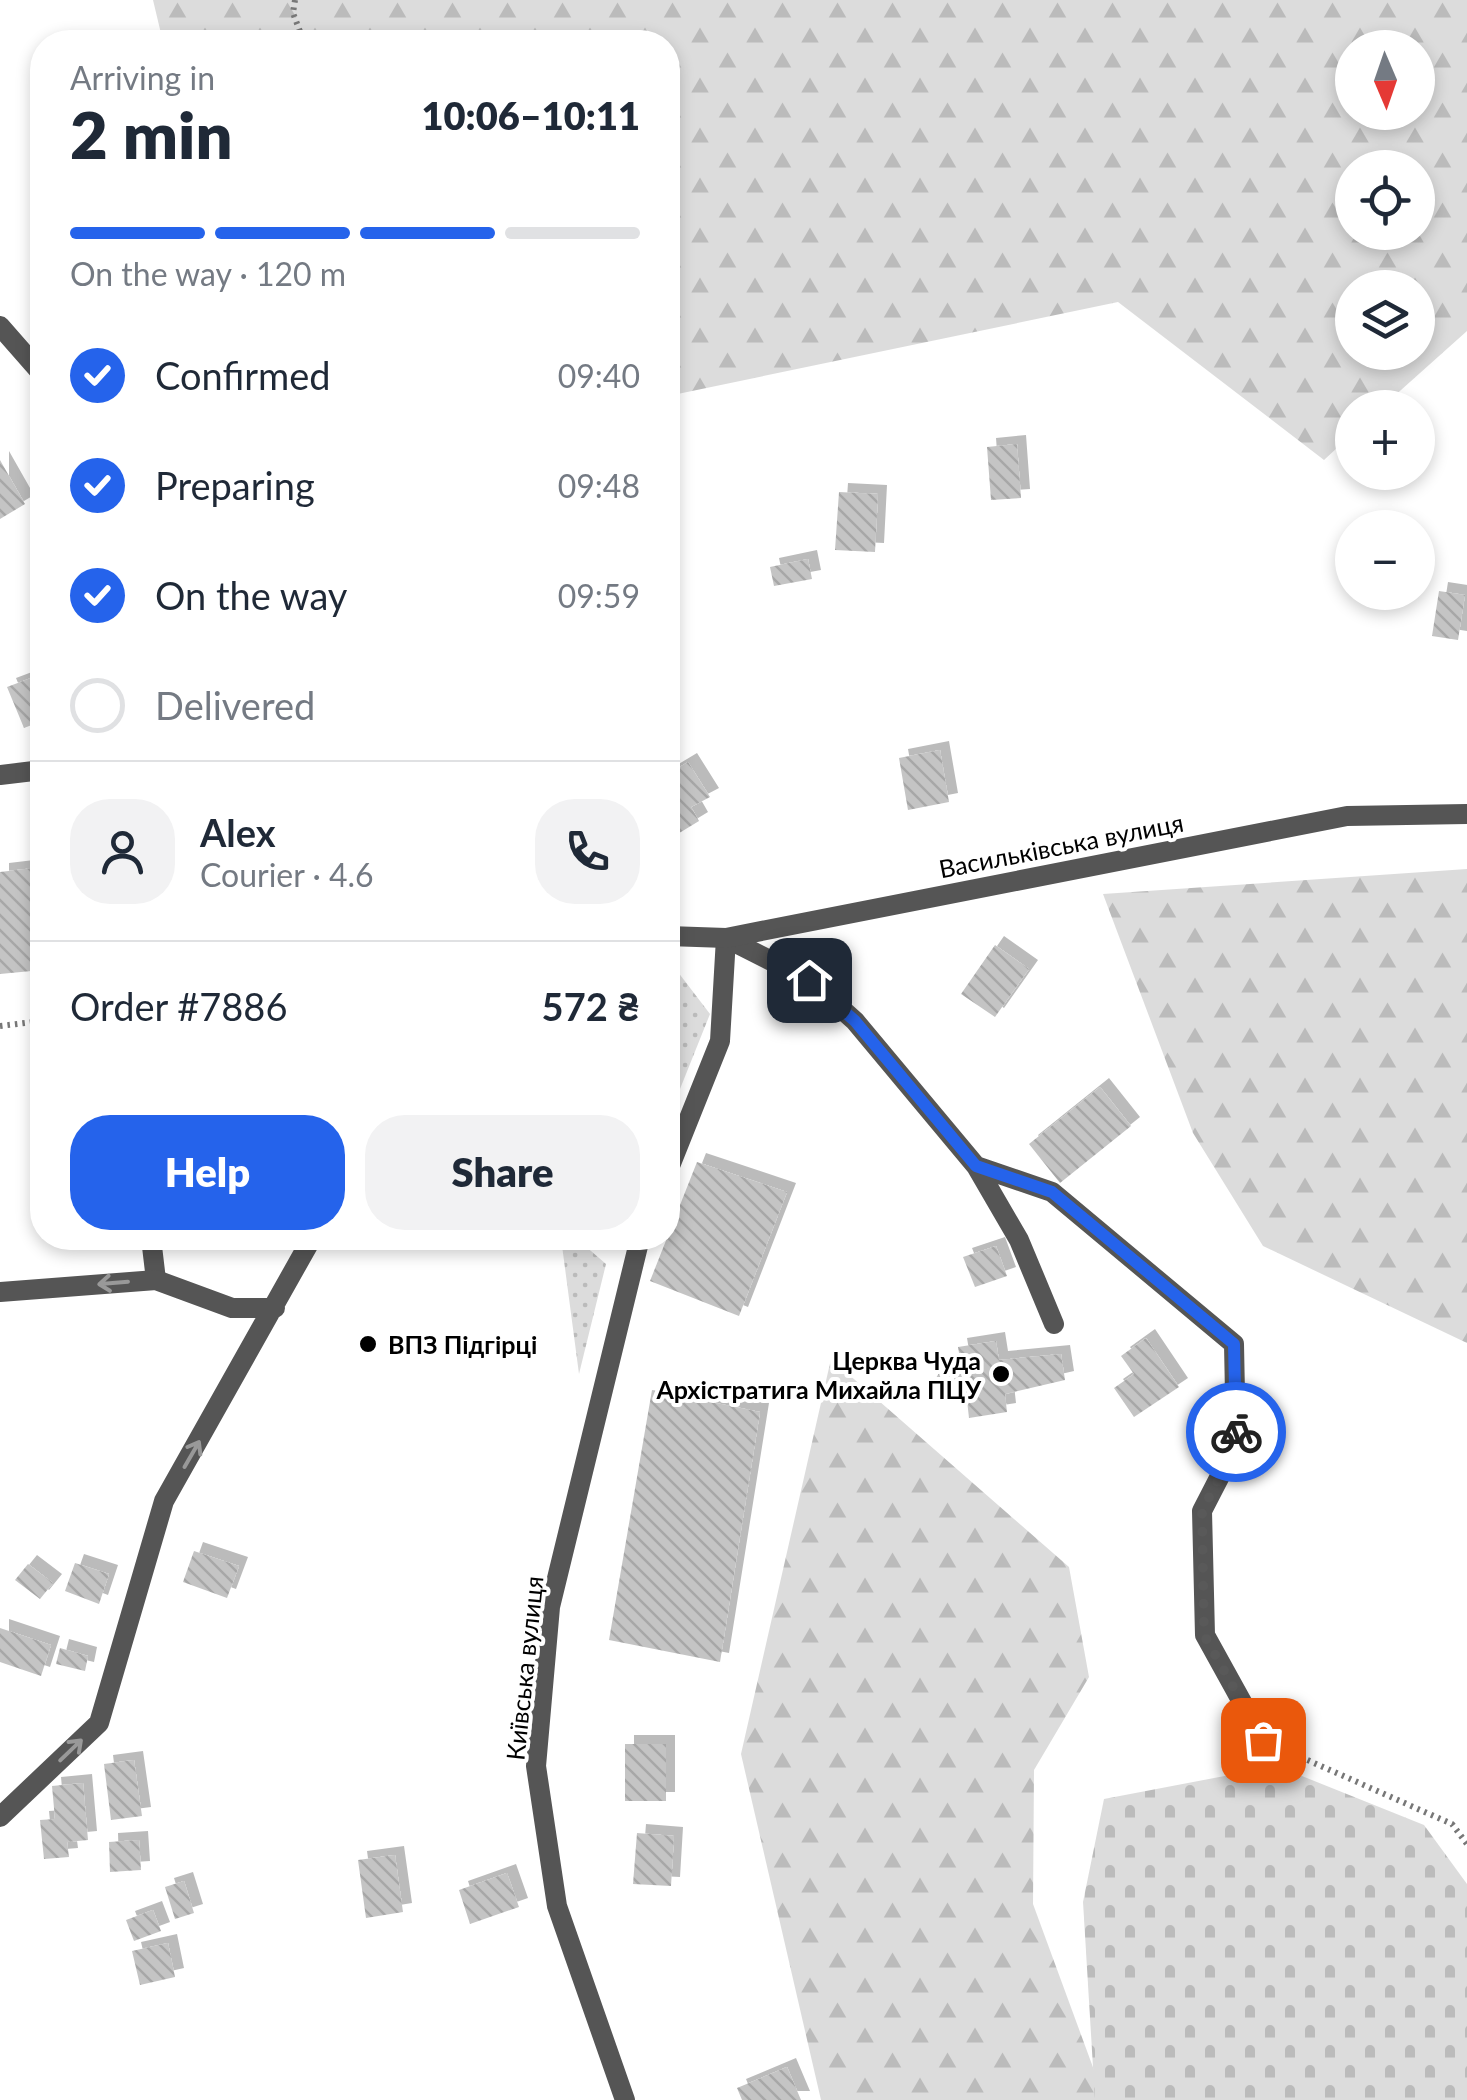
<!DOCTYPE html>
<html lang="en">
<head>
<meta charset="utf-8">
<style>
	:root { --surface:#fff; --page:#f2f2f3; --text:#1f2937; --muted:#747a83; --line:#e0e1e3; --accent:#2563eb }
	body { margin:0; font-family:Lato,sans-serif; background:var(--page); color:var(--text); height:100vh; display:flex; flex-direction:column; font-size:38px; white-space:nowrap }
	* { box-sizing:border-box; margin:0 }
	p { font-size:32px; color:var(--muted) }
	.icon { flex:none; width:55px; height:55px; fill:none; stroke:currentColor; stroke-width:2; stroke-linecap:round; stroke-linejoin:round }
	.map { position:relative; flex:1; overflow:hidden }
	.panel { position:absolute; left:30px; top:30px; width:650px; height:1220px; display:flex; flex-direction:column; background:var(--surface); border-radius:40px; box-shadow:0 5px 15px #0003 }
	.panel>* { flex:none }
	.needle { width:65px; rotate:178deg }
	.fabs { position:absolute; left:1335px; top:30px; display:grid; gap:20px }
	.fabs a { display:grid; place-items:center; width:100px; height:100px; border-radius:50%; background:var(--surface); box-shadow:0 5px 15px #0003; font-size:50px }
	.pin { position:absolute; display:grid; place-items:center; width:85px; height:85px; color:#fff; margin:-42px; border-radius:20px; box-shadow:0 5px 15px #0006 }
	.courier { position:absolute; display:grid; place-items:center; width:100px; height:100px; margin:-50px; border:8px solid #2563eb; border-radius:50%; background:#fff; color:#222; box-shadow:0 2px 12px #0007 }
	.overview em { font-style:normal; font-weight:800 }
	.overview div { display:flex; flex-direction:column-reverse }
	.overview { display:flex; align-items:center; justify-content:space-between; height:170px; padding:0 40px }
	h1 { font-size:65px; font-weight:800; line-height:75px }
	.bar { display:grid; grid-template-columns:repeat(4,1fr); gap:15px 10px; align-content:center; height:120px; padding:0 40px }
	.bar i { height:12px; border-radius:8px; background:var(--line) }
	.bar .active { background:var(--accent) }
	.bar p { grid-column:span 4 }
	.line { display:flex; align-items:center; gap:25px; padding:0 40px; border-top:2px solid var(--line) }
	.line div { flex:1 }
	.round { display:grid; place-items:center; flex:none; width:105px; height:105px; border-radius:40px; background:var(--page) }
	ol { padding:0 40px; list-style:none }
	li { display:flex; align-items:center; gap:30px; height:110px }
	li p { margin-inline-start:auto }
	li .icon { padding:10px; border-radius:50%; background:var(--accent); color:#fff; stroke-width:4 }
	li:last-child { color:var(--muted) }
	li i { width:55px; height:55px; border:5px solid var(--line); border-radius:50% }
	.primary-button { display:flex; gap:20px; margin-top:auto; padding:20px 40px }
	.primary-button a { flex:1; height:115px; border-radius:40px; background:var(--accent); color:#fff; font-size:40px; font-weight:800; line-height:115px; text-align:center }
	.primary-button a+a { background:var(--page); color:var(--text) }
	.map>svg:first-child { display:block }
</style>
</head>
<body>
<div class="map">
<svg width="1467" height="2100" viewBox="0 0 1467 2100">
	<defs>
		<pattern id="forest-firs" width="22" height="20" patternUnits="userSpaceOnUse" patternTransform="scale(2.5)"><rect width="22" height="20" fill="#dcdcdc"/><path d="M5 1l3.5 6h-7zM16 11l3.5 6h-7z" fill="#bbb"/></pattern>
		<pattern id="cemetery-stones" width="16" height="16" patternUnits="userSpaceOnUse" patternTransform="scale(2.5)"><rect width="16" height="16" fill="#dcdcdc"/><path d="M2 7V4a2 2 0 0 1 4 0v3zM10 15v-3a2 2 0 0 1 4 0v3z" fill="#bbb"/></pattern>
		<pattern id="park-dots" width="8" height="8" patternUnits="userSpaceOnUse" patternTransform="scale(2.5)"><rect width="8" height="8" fill="#dcdcdc"/><path d="M2 2h.1M6 6h.1" fill="none" stroke="#bbb" stroke-width="1.8" stroke-linecap="round"/></pattern>
		<pattern id="building-back-hatch" width="6" height="6" patternUnits="userSpaceOnUse" patternTransform="scale(2.5)"><rect width="6" height="6" fill="#c4c4c4"/><path d="M-1 5l2 2M0 0l6 6M5-1l2 2" fill="none" stroke="#a7a7a7"/></pattern>
		<filter id="shadow"><feDropShadow dx="9" dy="-9" stdDeviation="0" flood-color="#0004"/></filter>
	</defs>
	<rect width="100%" height="100%" fill="#fff"/>
	<path fill="url(#forest-firs)" fill-rule="evenodd" d="M153 0H1467V331L1382 407 1352 408V434L1324 460 1118 302 668 396V42H163ZM1352 48H1418V112H1352ZM1352 168H1418V232H1352ZM1352 288H1418V352H1352Z
		M1467 869V1343L1263 1246 1193 1133 1103 894Z
		M831 1359 1069 1567 1089 1677 1034 1770 1033 1904 1105 2100H821L741 1754Z"/>
	<path fill="url(#cemetery-stones)" d="M1277 1766 1424 1825 1467 1884V2100H1095L1083 1902 1104 1799Z"/>
	<path fill="url(#park-dots)" d="M668 959 710 1014 668 1119Z
		M561 1238H576L606 1264 579 1374Z"/>
	<path fill="url(#building-back-hatch)" filter="url(#shadow)" d="M1017 444 1021 498 991 500 987 447Z
		M0 460 25 504 0 519Z
		M839 492 878 494 875 552 835 550Z
		M42 534V570L31 539Z
		M808 559 812 579 774 586 770 567Z
		M1439 591 1465 595 1458 640 1432 636Z
		M39 675 42 721 24 728 7 687Z
		M940 750 949 802 908 810 899 758Z
		M688 762 710 797 691 807 699 821 676 835 668 822V774Z
		M42 867V970L0 974V872Z
		M995 945 1029 969 995 1017 961 994Z
		M1100 1087 1131 1126 1060 1183 1029 1144Z
		M697 1162 787 1192 739 1316 650 1281Z
		M996 1246 1007 1276 975 1287 963 1257Z
		M1146 1338 1179 1387 1134 1417 1114 1388 1134 1374 1121 1356Z
		M996 1341 999 1360 1061 1354 1065 1380 1005 1394 1007 1412 969 1418 967 1400 948 1403 935 1393 933 1383 942 1368 961 1365 958 1347Z
		M652 1390 760 1412 720 1662 609 1640Z
		M194 1551 239 1566 227 1598 183 1582Z
		M75 1563 109 1574 99 1604 65 1591Z
		M28 1564 53 1583 40 1599 15 1580Z
		M0 1628 51 1645 41 1676 0 1662Z
		M60 1648 88 1656 85 1671 56 1664Z
		M625 1744H666V1801H625Z
		M134 1760 142 1816 111 1820 104 1764Z
		M83 1783 88 1840 67 1842 69 1857 44 1859 40 1820 55 1819 52 1786Z
		M637 1833 674 1836 671 1886 633 1884Z
		M139 1840 141 1870 110 1872 109 1842Z
		M395 1855 403 1912 366 1918 358 1860Z
		M507 1873 519 1907 470 1924 459 1890Z
		M184 1881 194 1913 175 1919 165 1887Z
		M153 1910 161 1931 134 1941 126 1920Z
		M168 1943 175 1977 140 1985 132 1951Z
		M787 2067 801 2100H742L737 2088Z"/>
	<g fill="none" stroke-linecap="round" stroke-linejoin="round">
		<path stroke="#777" stroke-width="6" stroke-dasharray="2.5 5" stroke-linecap="butt" d="M295 0 293 13 304 42
			M0 1026 42 1021
			M1287 1751 1452 1824 1467 1844"/>
		<path stroke="#555" stroke-width="20" d="M0 775 42 770
			M726 938 809 980 855 1021 976 1166 1019 1240 1054 1324
			M976 1166 1052 1192 1234 1344 1236 1445 1202 1511 1205 1635 1263 1740
			M151 1238 156 1280"/>
		<path stroke="#555" stroke-width="20" d="M0 326 42 374
			M668 1171 720 1041 726 938
			M625 2100 557 1906 536 1766 550 1607 640 1238"/>
		<path stroke="#555" stroke-width="20" d="M668 936 726 938 1347 816 1467 814
			M0 1292 156 1280 232 1308H275
			M0 1817 99 1723 164 1501 312 1238"/>
	</g>
	<defs><path id="oneway-shaft" d="M-6 0H5M1.5-3L5.5 0L1.5 3" fill="none" stroke-width="1.6" stroke-linecap="round" stroke-linejoin="round" transform="scale(2.5)"/></defs>
	<g stroke="#999">
		<use href="#oneway-shaft" transform="translate(113 1283) rotate(175)"/>
		<use href="#oneway-shaft" transform="translate(192 1454) rotate(-60)"/>
		<use href="#oneway-shaft" transform="translate(71 1750) rotate(-44)"/>
	</g>
	<g fill="none" stroke-linecap="round" stroke-linejoin="round">
		<path stroke="#595959" stroke-width="10" stroke-dasharray="0 18" d="M1236 1432V1445L1202 1511 1204 1635 1263 1740"/>
		<path stroke="#2563eb" stroke-width="12" d="M809 980 855 1021 976 1166 1052 1192 1234 1344 1236 1432"/>
	</g>
	<g fill="#000" stroke="#fff" stroke-width="4">
		<circle cx="368" cy="1344" r="10"/>
		<circle cx="1001" cy="1374" r="10"/>
	</g>
	<g text-anchor="middle" dominant-baseline="central" stroke-width="8" stroke-linejoin="round" paint-order="stroke">
		<g font-size="25" fill="#000" stroke="#fff">
			<text transform="translate(1061 845) rotate(-11)">Васильківська вулиця</text>
			<text transform="translate(524 1668) rotate(-84)">Київська вулиця</text>
		</g>
		<g font-size="25" font-weight="bold" fill="#000" stroke="#fff" text-anchor="start">
			<text x="388" y="1344">ВПЗ Підгірці</text>
			<text x="981" y="1360" text-anchor="end">Церква Чуда<tspan x="981" dy="29">Архістратига Михайла ПЦУ</tspan></text>
		</g>
	</g>
</svg>
<div class="fabs">
<a><svg class="needle" viewBox="-14 -14 28 28"><path d="M0-13l5 13h-10z" fill="#e53935"/><path d="M0 13l5-13h-10z" fill="#747a83"/></svg></a>
<a><svg class="icon" aria-label="locate" viewBox="0 0 24 24"><circle cx="12" cy="12" r="6"/><path d="M12 2v4M12 18v4M2 12h4M18 12h4"/></svg></a>
<a><svg class="icon" aria-label="layers" viewBox="0 0 24 24"><path d="M12 4l9 5-9 5-9-5zM3 14l9 5 9-5"/></svg></a>
<a>+</a>
<a>−</a>
</div>
<div class="pin" style="left:1263px;top:1740px;background:#ea580c"><svg class="icon" aria-label="bag" viewBox="0 0 24 24"><path d="M5 8h14l-1 12H6zM9 8a3 3 0 0 1 6 0"/></svg></div>
<div class="pin" style="left:809px;top:980px;background:#1f2937"><svg class="icon" aria-label="home" viewBox="0 0 24 24"><path d="M3 11l9-7 9 7M6 9v11h12V9"/></svg></div>
<div class="courier" style="left:1236px;top:1432px"><svg class="icon" aria-label="bike" viewBox="0 0 24 24"><circle cx="6" cy="16" r="4"/><circle cx="18" cy="16" r="4"/><path d="M6 16l4-8h5l3 8M10 8l3 8H6M13 5h3"/></svg></div>
<section class="panel">
<div class="overview"><div><h1>2 min</h1><p>Arriving in</p></div><em>10:06–10:11</em></div>
<div class="bar"><i class="active"></i><i class="active"></i><i class="active"></i><i></i><p>On the way · 120 m</p></div>
<ol>
<li><svg class="icon" aria-label="check" viewBox="0 0 24 24"><path d="M5 12l5 5 9-10"/></svg>Confirmed<p>09:40</p></li>
<li><svg class="icon" aria-label="check" viewBox="0 0 24 24"><path d="M5 12l5 5 9-10"/></svg>Preparing<p>09:48</p></li>
<li><svg class="icon" aria-label="check" viewBox="0 0 24 24"><path d="M5 12l5 5 9-10"/></svg>On the way<p>09:59</p></li>
<li><i></i>Delivered</li>
</ol>
<div class="line" style="height:180px"><a class="round"><svg class="icon" aria-label="person" viewBox="0 0 24 24"><circle cx="12" cy="8" r="4"/><path d="M4 21q1-7 8-7t8 7"/></svg></a><div><b>Alex</b><p>Courier · 4.6</p></div><a class="round"><svg class="icon" aria-label="phone" viewBox="0 0 24 24"><path d="M5 4h4l2 5-3 2q2 4 5 5l2-3 5 2v4C11 20 4 13 5 4z"/></svg></a></div>
<div class="line" style="height:130px"><div>Order #7886</div><b>572 ₴</b></div>
<div class="primary-button"><a>Help</a><a>Share</a></div>
</section>
</div>
</body>
</html>
